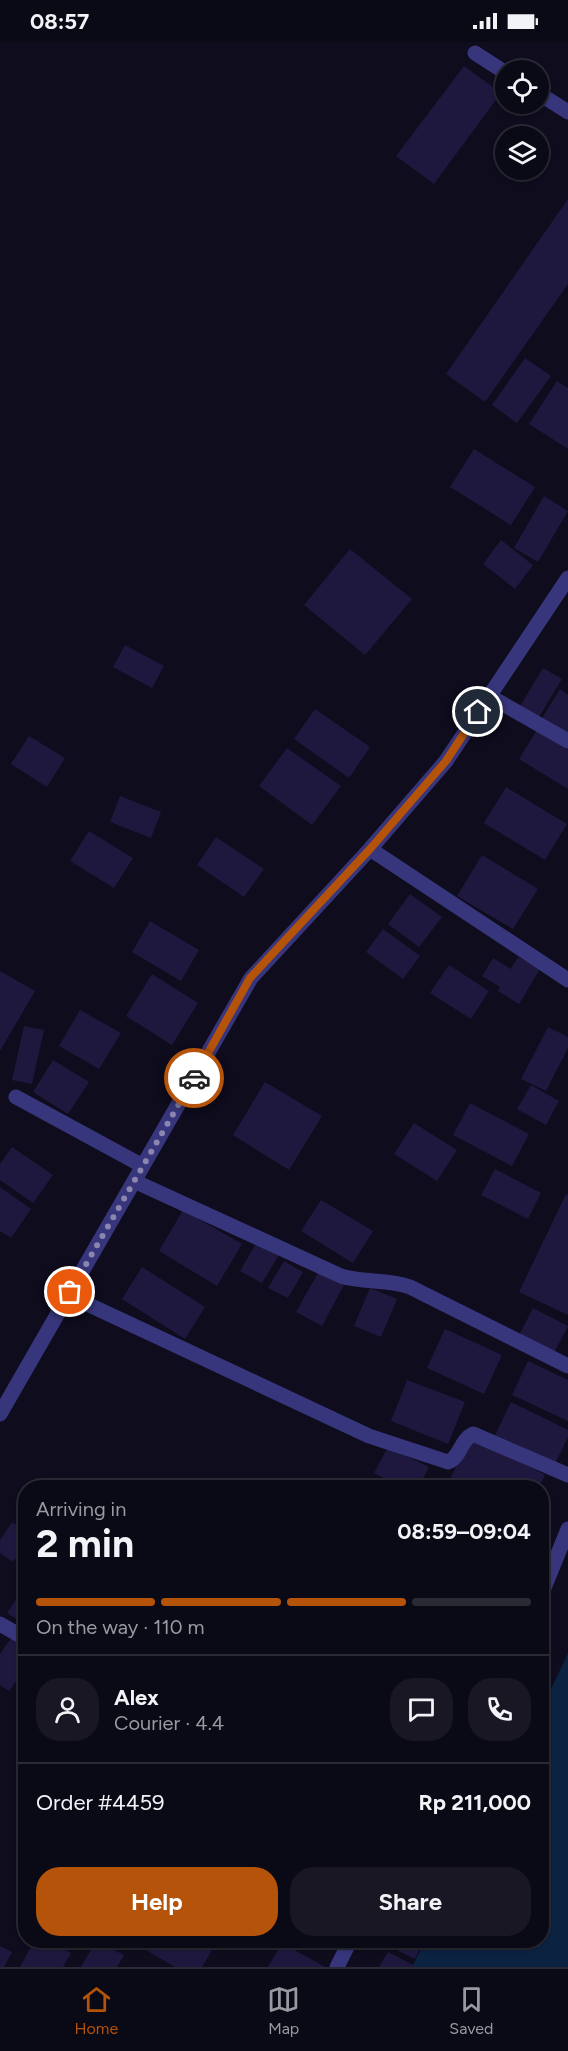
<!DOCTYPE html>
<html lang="en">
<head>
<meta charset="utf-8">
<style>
	:root { --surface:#0a0916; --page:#181723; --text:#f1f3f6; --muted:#999aa1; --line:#2a2a35; --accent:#b45309 }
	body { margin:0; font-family:Figtree,sans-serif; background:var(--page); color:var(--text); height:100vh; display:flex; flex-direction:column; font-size:22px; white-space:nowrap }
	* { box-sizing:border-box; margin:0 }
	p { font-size:20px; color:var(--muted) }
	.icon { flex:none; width:33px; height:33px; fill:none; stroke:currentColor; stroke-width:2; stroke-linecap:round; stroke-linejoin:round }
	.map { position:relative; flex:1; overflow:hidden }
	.drawer { position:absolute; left:18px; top:1438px; width:531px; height:468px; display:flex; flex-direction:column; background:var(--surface); border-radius:24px; box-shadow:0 2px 4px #0004,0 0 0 2px var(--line) }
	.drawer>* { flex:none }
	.fabs { position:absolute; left:495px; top:18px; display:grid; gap:12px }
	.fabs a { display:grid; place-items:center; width:54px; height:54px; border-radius:50%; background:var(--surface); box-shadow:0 2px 4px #0004,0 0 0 2px var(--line); font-size:30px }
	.pin { position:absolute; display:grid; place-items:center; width:51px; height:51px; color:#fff; margin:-26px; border:3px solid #fff; border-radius:50%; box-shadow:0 2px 6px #0007 }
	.courier { position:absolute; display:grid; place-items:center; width:60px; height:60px; margin:-30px; border:4px solid #b45309; border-radius:50%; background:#fff; color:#222; box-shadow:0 2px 8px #0007 }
	.head em { font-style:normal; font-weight:700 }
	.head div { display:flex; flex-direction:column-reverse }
	.head { display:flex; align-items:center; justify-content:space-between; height:102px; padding:0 18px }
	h1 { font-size:39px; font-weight:700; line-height:45px }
	.bar { display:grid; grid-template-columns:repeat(4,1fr); gap:9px 6px; align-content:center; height:72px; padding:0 18px }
	.bar i { height:8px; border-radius:4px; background:var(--line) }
	.bar .active { background:var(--accent) }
	.bar p { grid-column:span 4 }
	.line { display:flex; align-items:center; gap:15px; padding:0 18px; border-top:2px solid var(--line) }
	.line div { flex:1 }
	.round { display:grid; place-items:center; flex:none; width:63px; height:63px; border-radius:24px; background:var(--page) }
	.primary-button { display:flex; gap:12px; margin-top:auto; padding:12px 18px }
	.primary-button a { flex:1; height:69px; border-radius:24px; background:var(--accent); color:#fff; font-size:24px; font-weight:700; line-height:69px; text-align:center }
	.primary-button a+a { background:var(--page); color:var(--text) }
	.status { display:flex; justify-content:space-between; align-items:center; height:42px; padding:0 30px; background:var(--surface); direction:ltr }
	.status svg { height:16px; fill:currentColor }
	.tab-bar { display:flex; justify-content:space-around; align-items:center; height:84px; border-top:2px solid var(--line); background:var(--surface); font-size:16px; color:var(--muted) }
	.tab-bar a { display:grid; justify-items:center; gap:3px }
	.tab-bar .active { color:var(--accent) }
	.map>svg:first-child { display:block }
</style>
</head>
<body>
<div class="status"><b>08:57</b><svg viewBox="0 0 49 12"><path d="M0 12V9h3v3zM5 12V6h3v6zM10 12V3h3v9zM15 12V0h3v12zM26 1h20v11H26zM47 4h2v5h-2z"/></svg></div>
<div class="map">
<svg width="568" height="1925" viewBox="0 0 568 1925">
	<rect width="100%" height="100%" fill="#0e0c1d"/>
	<path fill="#0c2241" d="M568 1611V1925H412L425 1899H542V1666Z"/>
	<path fill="#1f183e" d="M464 24 501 51 434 142 396 114Z
		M568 157V242L485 360 446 332Z
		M525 316 551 334 517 381 492 363Z
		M557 339 568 346V407L529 382Z
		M474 407 535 445 511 483 450 445Z
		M544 454 568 469 538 520 514 506Z
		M501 498 533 523 515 547 483 522Z
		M350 507 412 557 365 613 304 563Z
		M125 603 164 624 152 646 113 625Z
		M543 626 562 637 536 680 517 669Z
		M560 647 568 653V692L542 676Z
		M315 667 370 705 349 736 294 697Z
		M537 688 568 707V747L519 717Z
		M29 694 65 716 47 745 11 722Z
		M287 706 341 744 312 783 259 744Z
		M506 745 567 782 545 818 484 781Z
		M120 754 161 770 151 796 110 780Z
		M89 789 133 816 114 846 70 819Z
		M216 795 264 827 244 855 197 823Z
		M482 813 538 847 513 887 457 854Z
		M410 852 442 875 419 905 388 882Z
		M150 879 199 908 181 939 132 910Z
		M383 887 420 914 403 937 366 910Z
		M518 915 540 927 519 962 498 949 500 945 482 934 493 916 511 927Z
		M449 923 489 949 471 977 430 951Z
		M0 929 35 949 0 1009Z
		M152 932 198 961 172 1003 126 974Z
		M80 968 121 991 99 1027 59 1004Z
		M24 984 44 988 32 1042 12 1038Z
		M548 985 568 995V1006L546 1049 521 1037Z
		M53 1018 89 1040 68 1072 33 1050Z
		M265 1040 322 1074 289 1128 233 1093Z
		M531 1043 559 1059 546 1083 517 1067Z
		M470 1061 529 1092 512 1124 453 1093Z
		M414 1081 457 1108 437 1139 394 1112Z
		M12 1105 53 1133 33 1161 0 1138V1122Z
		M495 1127 541 1151 528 1177 481 1153Z
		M0 1145 31 1167 11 1196 0 1189Z
		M566 1152 568 1153V1273L519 1250Z
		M321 1158 373 1189 353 1221 301 1189Z
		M183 1168 242 1202 217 1244 159 1209Z
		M258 1198 280 1211 262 1241 240 1229Z
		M284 1219 303 1230 288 1256 268 1246Z
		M142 1225 205 1265 185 1297 122 1257Z
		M319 1229 344 1243 322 1284 296 1270Z
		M370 1246 397 1257 381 1295 354 1284Z
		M533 1266 568 1284 553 1313 518 1295Z
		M445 1287 502 1313 484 1352 427 1326Z
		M528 1319 568 1338V1379L512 1353Z
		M407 1338 465 1360 448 1402 391 1379Z
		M511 1360 568 1388V1395L555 1422 495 1393Z
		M472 1394 545 1433 538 1446H467L450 1437Z
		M388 1405 429 1425 418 1446H405L374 1431Z
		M12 1480 26 1489V1501L13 1520 0 1511V1498Z
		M17 1556 26 1562V1583L7 1571Z
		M12 1595 26 1605V1625L9 1649 0 1643V1612Z
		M34 1899H49L71 1911 63 1925H20Z
		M96 1899 124 1913 117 1925H81Z
		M142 1899H208L215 1903 202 1925H175L139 1904Z
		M386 1899H423L415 1917 384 1902Z
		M282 1901 325 1925H268Z
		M0 1904 12 1910 4 1925H0Z
		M388 1910 417 1925H379Z"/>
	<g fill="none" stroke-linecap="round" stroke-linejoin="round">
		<path stroke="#37367c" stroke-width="15" d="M475 11 506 31
			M538 51 568 70
			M489 654 568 699
			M370 807 568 938
			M16 1055 143 1124
			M134 1139 341 1234C364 1241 388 1237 410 1245L568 1324
			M68 1253 369 1394 448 1420C461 1415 460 1398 473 1392L568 1433
			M0 1372 251 936 370 807 446 719 568 536
			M542 1551 568 1487
			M0 1582 26 1597
			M337 1925 350 1899"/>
	</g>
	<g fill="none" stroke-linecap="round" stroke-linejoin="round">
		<path stroke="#8a86b0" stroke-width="6" stroke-dasharray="0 10.8" d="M70 1250 194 1036"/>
		<path stroke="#b45309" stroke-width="8" d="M194 1036 250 936 370 807 446 719 478 670"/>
	</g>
</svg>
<div class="fabs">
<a><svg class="icon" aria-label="locate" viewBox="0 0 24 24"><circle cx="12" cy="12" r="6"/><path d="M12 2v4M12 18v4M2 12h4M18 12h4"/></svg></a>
<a><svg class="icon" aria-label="layers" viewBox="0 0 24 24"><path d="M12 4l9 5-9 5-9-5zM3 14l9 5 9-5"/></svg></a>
</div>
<div class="pin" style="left:70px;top:1250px;background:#ea580c"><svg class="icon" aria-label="bag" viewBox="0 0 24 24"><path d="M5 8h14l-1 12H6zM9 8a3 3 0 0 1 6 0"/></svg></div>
<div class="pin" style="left:478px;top:670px;background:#1f2937"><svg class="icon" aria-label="home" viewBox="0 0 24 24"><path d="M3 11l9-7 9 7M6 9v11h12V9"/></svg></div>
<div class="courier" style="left:194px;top:1036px"><svg class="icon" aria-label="car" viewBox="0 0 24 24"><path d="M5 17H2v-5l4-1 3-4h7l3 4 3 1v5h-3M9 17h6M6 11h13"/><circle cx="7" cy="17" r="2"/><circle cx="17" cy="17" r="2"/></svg></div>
<section class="drawer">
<div class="head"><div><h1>2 min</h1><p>Arriving in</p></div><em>08:59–09:04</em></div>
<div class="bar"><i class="active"></i><i class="active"></i><i class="active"></i><i></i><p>On the way · 110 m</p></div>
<div class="line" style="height:108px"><a class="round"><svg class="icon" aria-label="person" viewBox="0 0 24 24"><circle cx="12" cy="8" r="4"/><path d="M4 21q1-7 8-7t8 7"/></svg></a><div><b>Alex</b><p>Courier · 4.4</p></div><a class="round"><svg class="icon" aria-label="chat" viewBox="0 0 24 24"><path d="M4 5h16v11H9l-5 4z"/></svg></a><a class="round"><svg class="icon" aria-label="phone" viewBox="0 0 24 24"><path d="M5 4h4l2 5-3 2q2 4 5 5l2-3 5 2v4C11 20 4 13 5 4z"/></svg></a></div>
<div class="line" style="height:78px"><div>Order #4459</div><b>Rp 211,000</b></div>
<div class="primary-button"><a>Help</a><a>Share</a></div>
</section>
</div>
<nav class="tab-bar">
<a class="active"><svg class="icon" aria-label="home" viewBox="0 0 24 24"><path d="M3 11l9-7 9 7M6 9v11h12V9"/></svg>Home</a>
<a><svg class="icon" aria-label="map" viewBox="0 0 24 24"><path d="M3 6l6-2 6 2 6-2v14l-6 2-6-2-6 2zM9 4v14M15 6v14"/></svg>Map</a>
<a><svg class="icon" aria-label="saved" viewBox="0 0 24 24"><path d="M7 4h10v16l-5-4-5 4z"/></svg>Saved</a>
</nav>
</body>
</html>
